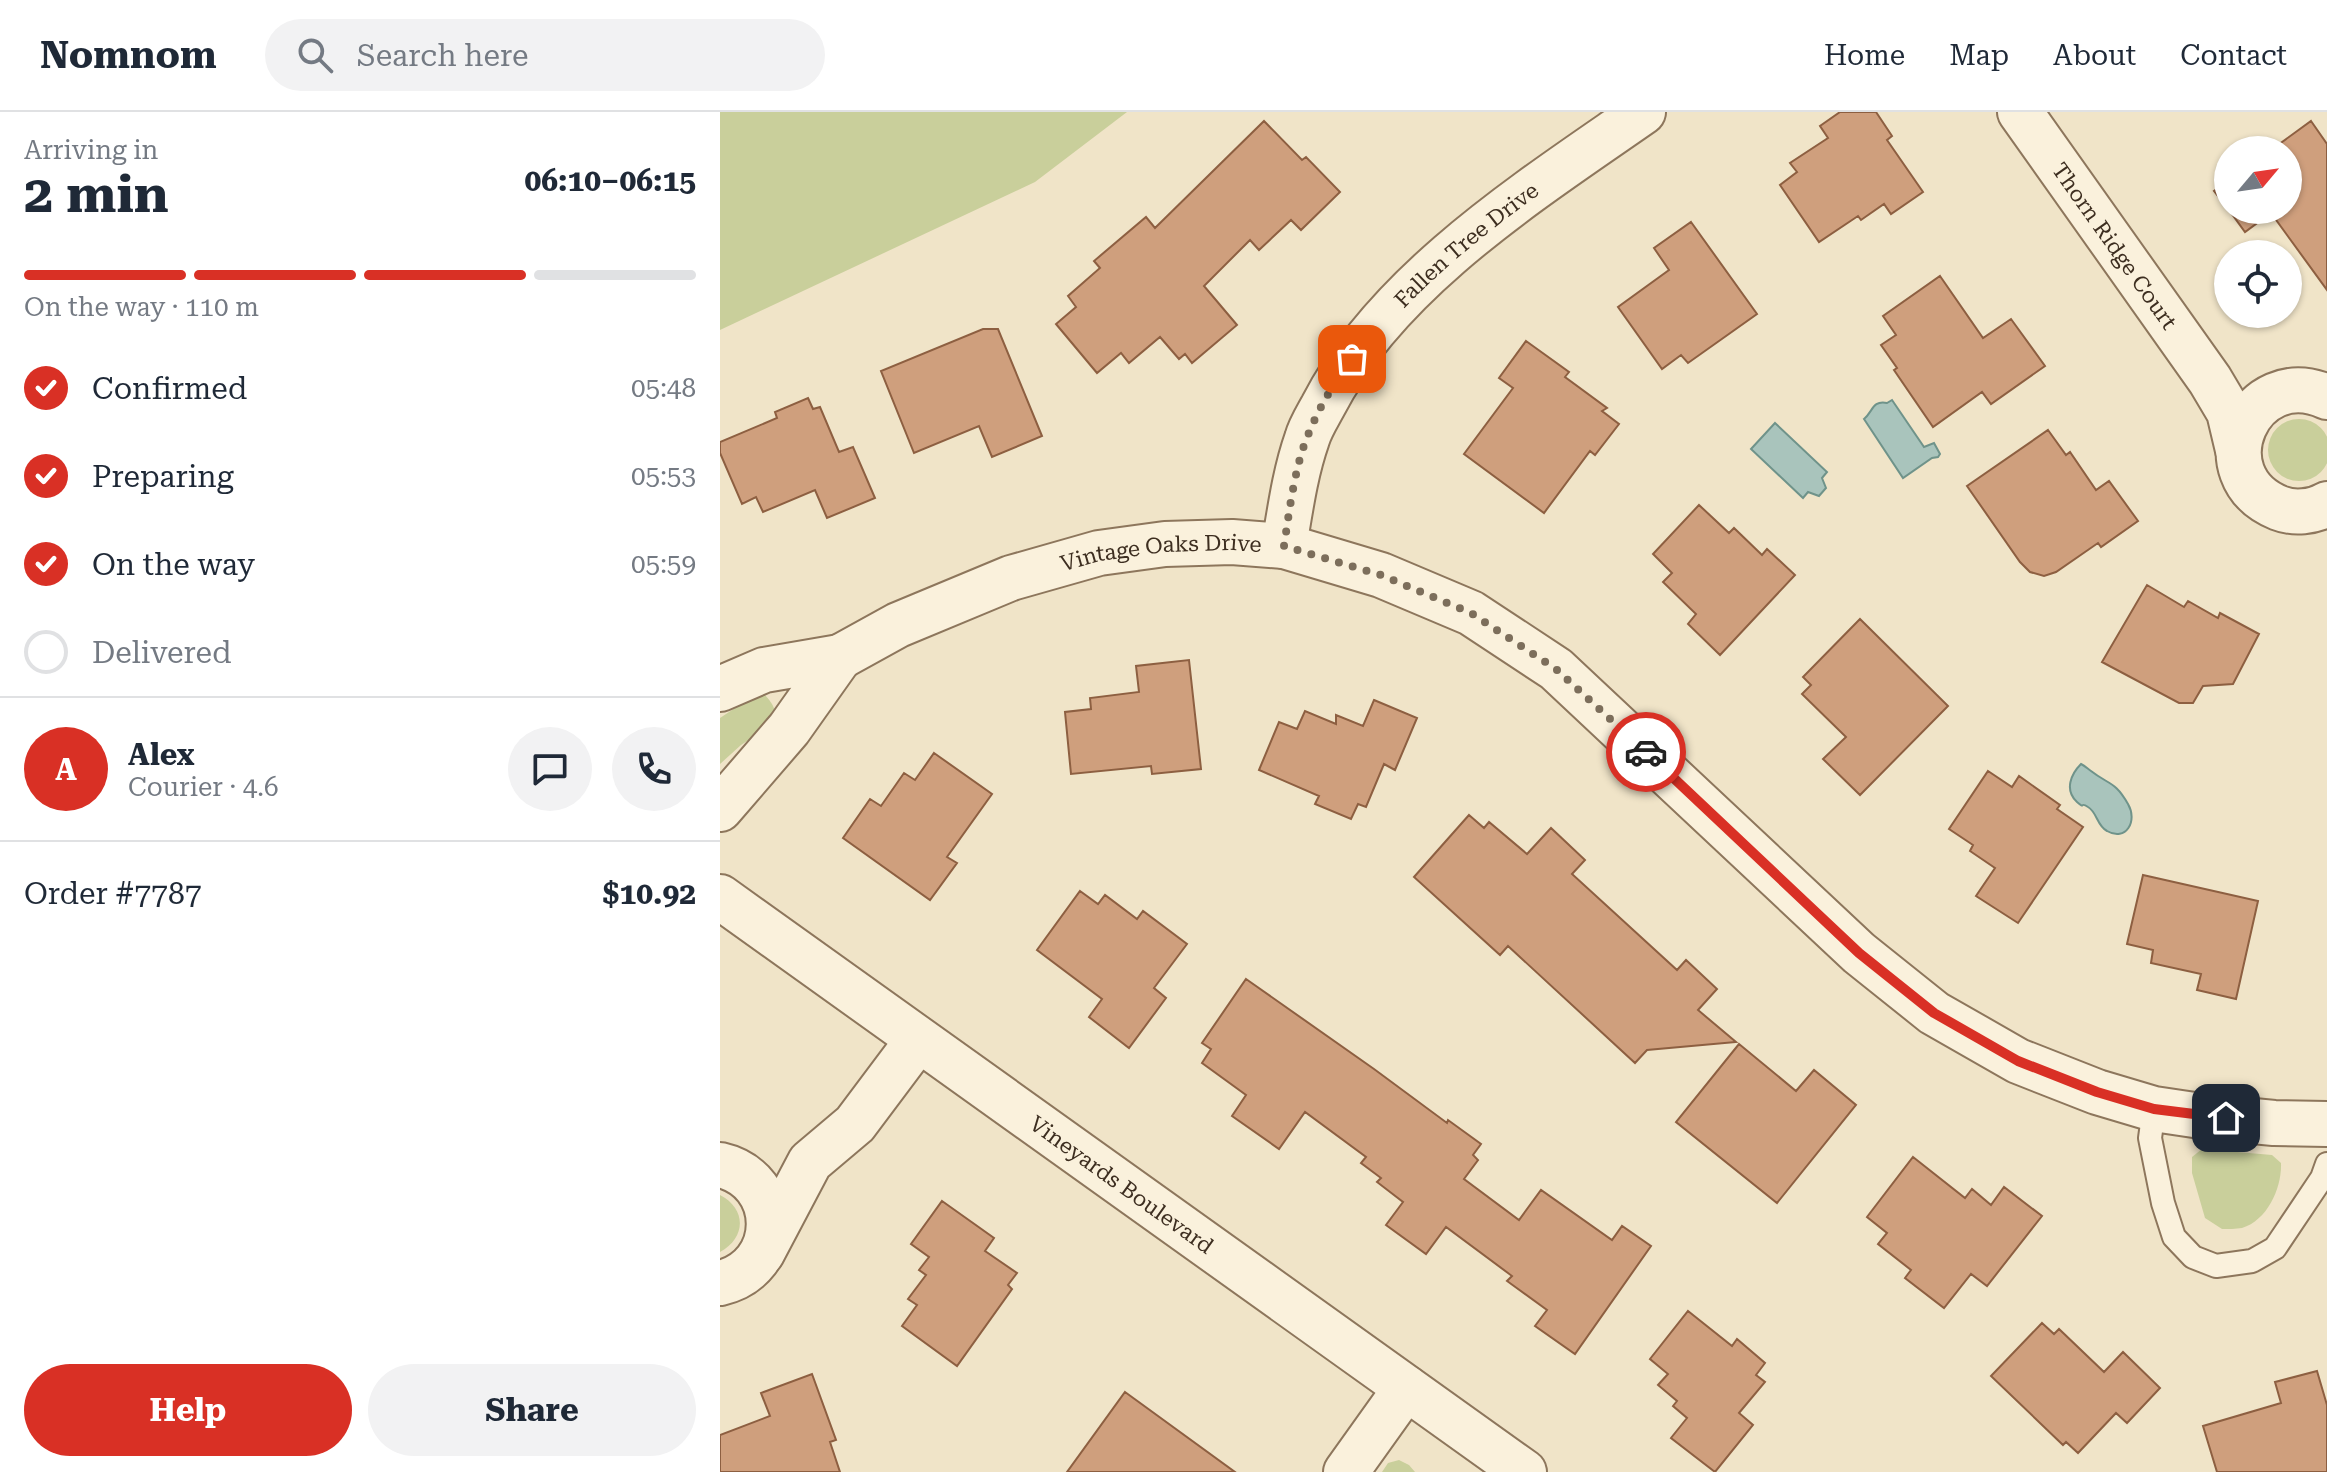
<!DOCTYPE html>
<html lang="en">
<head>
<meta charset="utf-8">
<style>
	:root { --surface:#fff; --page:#f2f2f3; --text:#1f2937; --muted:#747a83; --line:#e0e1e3; --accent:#d93025 }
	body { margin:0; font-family:"Roboto Serif",serif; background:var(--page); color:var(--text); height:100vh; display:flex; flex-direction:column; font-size:30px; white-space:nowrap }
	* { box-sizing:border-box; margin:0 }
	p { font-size:26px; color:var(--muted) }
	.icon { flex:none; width:44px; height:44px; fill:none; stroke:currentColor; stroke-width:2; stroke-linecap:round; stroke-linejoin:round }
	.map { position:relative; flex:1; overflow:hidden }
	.drawer { display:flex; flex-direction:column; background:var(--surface); width:720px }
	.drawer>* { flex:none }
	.needle { width:52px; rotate:61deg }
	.buttons { position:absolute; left:1494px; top:24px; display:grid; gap:16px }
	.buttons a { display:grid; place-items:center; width:88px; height:88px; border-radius:50%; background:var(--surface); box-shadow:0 2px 6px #0004; font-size:40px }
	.pin { position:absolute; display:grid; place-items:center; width:68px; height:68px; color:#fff; margin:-34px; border-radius:16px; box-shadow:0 4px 12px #0006 }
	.courier { position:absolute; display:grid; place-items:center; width:80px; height:80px; margin:-40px; border:6px solid #d93025; border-radius:50%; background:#fff; color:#222; box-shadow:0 2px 10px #0007 }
	.head em { font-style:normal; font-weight:700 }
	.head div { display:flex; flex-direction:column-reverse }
	.head { display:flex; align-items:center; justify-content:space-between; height:136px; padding:0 24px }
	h1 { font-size:52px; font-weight:700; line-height:60px }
	.bar { display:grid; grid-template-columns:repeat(4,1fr); gap:12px 8px; align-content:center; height:96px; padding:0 24px }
	.bar i { height:10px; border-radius:6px; background:var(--line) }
	.bar .selected { background:var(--accent) }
	.bar p { grid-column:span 4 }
	.line { display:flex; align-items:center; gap:20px; padding:0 24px; border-top:2px solid var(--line) }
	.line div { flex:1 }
	.round { display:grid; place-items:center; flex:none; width:84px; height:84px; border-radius:42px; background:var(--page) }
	ol { padding:0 24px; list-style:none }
	li { display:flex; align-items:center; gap:24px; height:88px }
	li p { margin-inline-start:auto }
	li .icon { padding:8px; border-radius:50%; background:var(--accent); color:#fff; stroke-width:4 }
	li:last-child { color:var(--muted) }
	li i { width:44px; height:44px; border:4px solid var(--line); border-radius:50% }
	.primary-button { display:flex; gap:16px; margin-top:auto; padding:16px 24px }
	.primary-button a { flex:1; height:92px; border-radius:48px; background:var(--accent); color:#fff; font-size:32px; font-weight:700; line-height:92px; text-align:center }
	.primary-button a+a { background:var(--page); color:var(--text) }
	header { display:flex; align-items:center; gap:48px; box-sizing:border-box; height:112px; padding:0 40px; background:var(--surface); border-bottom:2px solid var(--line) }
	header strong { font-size:38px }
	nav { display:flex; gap:44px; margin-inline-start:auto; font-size:28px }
	.search { width:560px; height:72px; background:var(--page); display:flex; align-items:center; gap:20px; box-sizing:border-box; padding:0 28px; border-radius:44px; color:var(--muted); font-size:30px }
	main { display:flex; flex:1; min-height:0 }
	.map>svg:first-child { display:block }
</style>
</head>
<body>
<header>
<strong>Nomnom</strong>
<div class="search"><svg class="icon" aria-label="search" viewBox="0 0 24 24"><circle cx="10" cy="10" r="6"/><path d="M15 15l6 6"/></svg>Search here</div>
<nav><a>Home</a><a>Map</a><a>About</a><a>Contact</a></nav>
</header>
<main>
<section class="drawer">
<div class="head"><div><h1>2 min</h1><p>Arriving in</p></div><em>06:10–06:15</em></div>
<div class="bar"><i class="selected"></i><i class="selected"></i><i class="selected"></i><i></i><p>On the way · 110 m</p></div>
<ol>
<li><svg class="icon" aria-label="check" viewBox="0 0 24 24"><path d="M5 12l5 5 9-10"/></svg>Confirmed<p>05:48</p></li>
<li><svg class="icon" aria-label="check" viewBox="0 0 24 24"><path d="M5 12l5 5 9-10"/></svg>Preparing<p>05:53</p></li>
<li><svg class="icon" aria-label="check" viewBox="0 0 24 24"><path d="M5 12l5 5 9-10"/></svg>On the way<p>05:59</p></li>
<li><i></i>Delivered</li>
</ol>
<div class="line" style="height:144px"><b class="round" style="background:var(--accent);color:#fff">A</b><div><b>Alex</b><p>Courier · 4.6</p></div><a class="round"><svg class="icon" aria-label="chat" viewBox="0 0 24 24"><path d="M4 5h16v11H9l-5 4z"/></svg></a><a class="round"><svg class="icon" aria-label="phone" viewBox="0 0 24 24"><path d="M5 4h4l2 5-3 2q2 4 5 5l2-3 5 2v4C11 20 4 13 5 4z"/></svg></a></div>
<div class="line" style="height:104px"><div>Order #7787</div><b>$10.92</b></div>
<div class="primary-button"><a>Help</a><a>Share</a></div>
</section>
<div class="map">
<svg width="1607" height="1360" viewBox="0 0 1607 1360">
	<rect width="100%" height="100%" fill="#f0e4c8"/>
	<path fill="#c9cf9b" d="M0 0H407L315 70 0 218Z
		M1548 338a31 31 0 1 1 62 0a31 31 0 1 1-62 0Z
		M36 582 45 583C54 593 57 599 54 611L21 633 0 652V606Z
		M1482 1037 1552 1043 1561 1051C1562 1075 1548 1108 1522 1116 1516 1117 1508 1117 1502 1117L1485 1106 1472 1061V1045Z
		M0 1083C27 1097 26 1126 0 1140Z
		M679 1348 689 1353 695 1360H662L668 1351Z"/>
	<path fill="#a9c4bc" stroke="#6f938a" stroke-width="2" d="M1172 288 1204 335 1214 331 1220 342 1218 345 1212 346 1183 366 1144 307C1153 300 1152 288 1167 291Z
		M1055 311 1107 360 1102 366 1106 376 1099 384 1088 380 1083 386 1031 337Z
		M1361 652C1365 654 1368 657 1371 659 1389 673 1395 669 1408 692 1418 709 1406 730 1387 719 1377 714 1377 700 1368 695 1359 689 1366 698 1357 690 1344 678 1351 662 1361 652Z"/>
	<path fill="#cf9f7d" stroke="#8d5f41" stroke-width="2" d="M1120 0H1156L1172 24 1167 28 1203 80 1171 102 1164 92 1141 108 1138 104 1099 130 1060 73 1077 60 1070 51 1108 26 1100 14Z
		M544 9 582 48 586 45 620 80 581 118 571 108 539 138 530 128 484 174 517 213 472 251 465 242 459 247 440 225 409 251 401 241 377 261 336 212 356 195 348 184 380 156 374 149 426 105 435 116Z
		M1591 9 1607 32V178L1551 101 1525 120 1509 98H1568V38H1551Z
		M1508 69V97L1494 79Z
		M971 110 1037 202 968 251 961 243 942 257 898 195 949 158 934 136Z
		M1220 164 1263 226 1291 207 1325 254 1271 292 1262 280 1213 315 1174 258 1177 256 1161 233 1176 223 1163 204Z
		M263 217H278L322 324 272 345 259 314 194 341 161 259Z
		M806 229 849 260 845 265 887 296 882 299 899 312 875 343 870 339 824 401 744 342 793 276 779 266Z
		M88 286 93 297 100 295 119 340 133 335 155 386 107 406 95 378 43 400 36 385 22 392 0 341V330L57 306 55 300Z
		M1328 318 1346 343 1350 340 1376 378 1389 369 1418 409 1381 435 1378 431 1336 460 1324 464 1310 460 1300 450 1247 374Z
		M979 393 1009 421 1014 416 1042 443 1047 437 1075 463 1000 543 968 512 976 502 943 470 952 461 933 442Z
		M1427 473 1464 495 1468 489 1498 506 1500 501 1539 522 1513 572 1483 574 1473 591H1459L1382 550Z
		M1140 507 1228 594 1140 683 1103 647 1126 625 1082 582 1091 573 1083 565Z
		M469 548 481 657 432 662 431 654 351 662 345 600 371 597 370 586 419 580 416 554Z
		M654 588 697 606 675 658 664 652 646 695 638 692 631 707 595 692 599 684 539 658 559 610 577 617 585 599 616 612V603L643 614Z
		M214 641 272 682 227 745 237 751 210 788 123 726 150 687 161 694 184 661 195 668Z
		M1268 659 1292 675 1299 664 1340 693 1337 697 1363 715 1298 811 1256 784 1275 756 1250 739 1253 733 1229 717Z
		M749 703 764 716 769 710 807 742 831 716 865 748 852 762 957 858 966 848 997 877 978 898 1016 930 927 938 915 951 788 834 780 843 694 765Z
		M1423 763 1538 789 1516 887 1477 878 1481 862 1431 851 1433 838 1407 832Z
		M360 779 378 792 385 783 417 807 423 799 467 832 434 876 446 886 409 936 369 905 382 887 317 838Z
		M526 867 654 957 727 1011 728 1008 761 1032 753 1043 758 1048 744 1067 799 1108 821 1078 892 1128 902 1114 931 1134 855 1242 815 1214 827 1198 787 1169 792 1164 726 1115 706 1142 666 1113 683 1090 657 1070 661 1066 641 1051 646 1045 585 1000 559 1037 512 1004 526 983 482 951 491 937 482 931Z
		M1019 932 1076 979 1094 958 1136 993 1057 1091 956 1010Z
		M1193 1045 1245 1086 1252 1077 1271 1093 1284 1075 1322 1104 1267 1174 1251 1162 1224 1196 1185 1166 1191 1158 1158 1132 1167 1121 1147 1105Z
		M222 1089 274 1126 265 1139 297 1161 288 1173 292 1177 237 1254 182 1214 197 1193 188 1187 206 1163 199 1158 209 1145 191 1132Z
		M968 1199 1012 1234 1017 1227 1045 1251 1036 1263 1045 1270 1019 1301 1033 1313 995 1360 951 1326 967 1306 953 1294 957 1289 938 1273 948 1262 930 1247Z
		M1322 1211 1334 1222 1339 1217 1384 1260 1403 1240 1440 1276 1407 1311 1396 1301 1358 1341 1346 1330 1343 1333 1271 1264Z
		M1597 1259 1607 1293V1360H1497L1483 1314 1561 1291 1555 1270Z
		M92 1262 116 1328 110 1330 120 1360H0V1323L50 1304 41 1281Z
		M405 1280 515 1360H347Z"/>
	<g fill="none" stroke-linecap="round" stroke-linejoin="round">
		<g stroke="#8d765c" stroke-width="26">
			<path id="lane" d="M1434 997 1430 1026 1443 1091 1454 1125 1473 1145 1496 1154 1532 1149 1555 1136 1602 1066 1607 1052"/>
		</g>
		<g stroke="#8d765c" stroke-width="48">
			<g id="street">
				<path id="s1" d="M1300 0 1490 268 1509 300 1518 338"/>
				<path d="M1607 285C1529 250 1480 364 1559 396 1574 402 1593 400 1607 392"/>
				<path id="s2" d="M564 434C570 399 575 361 587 327 590 316 597 305 603 294 667 169 811 78 923 0"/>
				<path id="s3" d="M120 545 178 513 291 466 379 441 445 432 512 430 564 434 661 463 751 501 836 557 1139 841 1214 901 1298 949 1377 980 1434 997 1481 1004 1554 1011 1607 1012"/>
				<path d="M0 577 44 558 120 545 69 617 0 697"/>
				<path id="s4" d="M0 785 804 1360"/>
				<path d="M0 1053C65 1068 65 1156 0 1171"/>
				<path d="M42 1141 90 1050 135 1012 198 928"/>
				<path d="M626 1360 686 1276"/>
			</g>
		</g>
		<use href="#lane" stroke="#faf1dc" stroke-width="22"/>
		<use href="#street" stroke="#faf1dc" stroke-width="44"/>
	</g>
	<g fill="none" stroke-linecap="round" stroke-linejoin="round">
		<path stroke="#7c6e5b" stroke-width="8" stroke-dasharray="0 14.4" d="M632 247C614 270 599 296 588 323 575 353 569 401 564 434L661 463 751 501 836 557 926 640"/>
		<path stroke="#d93025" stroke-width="10" d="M926 640 1139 841 1214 901 1298 949 1377 980 1434 997 1506 1006"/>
	</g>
	<g text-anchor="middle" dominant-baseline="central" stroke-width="6" stroke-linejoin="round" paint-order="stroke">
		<g font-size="22" fill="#3d2e20" stroke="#f7eed8">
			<text stroke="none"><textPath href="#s2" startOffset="364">Fallen Tree Drive</textPath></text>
			<text stroke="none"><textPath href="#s1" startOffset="164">Thorn Ridge Court</textPath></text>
			<text stroke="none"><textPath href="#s3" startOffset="342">Vintage Oaks Drive</textPath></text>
			<text stroke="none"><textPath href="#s4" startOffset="494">Vineyards Boulevard</textPath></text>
		</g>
	</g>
</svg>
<div class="buttons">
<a><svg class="needle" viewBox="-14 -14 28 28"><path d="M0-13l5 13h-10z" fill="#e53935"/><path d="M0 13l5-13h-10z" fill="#747a83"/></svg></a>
<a><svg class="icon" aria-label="locate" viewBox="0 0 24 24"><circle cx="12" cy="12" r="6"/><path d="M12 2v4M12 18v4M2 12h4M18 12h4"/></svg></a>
</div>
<div class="pin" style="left:632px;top:247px;background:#ea580c"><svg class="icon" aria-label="bag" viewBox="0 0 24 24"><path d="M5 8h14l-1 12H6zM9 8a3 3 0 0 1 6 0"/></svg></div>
<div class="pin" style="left:1506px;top:1006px;background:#1f2937"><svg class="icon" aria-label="home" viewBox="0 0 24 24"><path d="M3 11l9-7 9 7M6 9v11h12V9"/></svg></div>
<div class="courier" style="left:926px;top:640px"><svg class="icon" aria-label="car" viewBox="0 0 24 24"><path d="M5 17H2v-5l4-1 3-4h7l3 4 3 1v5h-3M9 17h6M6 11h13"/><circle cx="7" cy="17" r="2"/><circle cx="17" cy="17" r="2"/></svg></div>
</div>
</main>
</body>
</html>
